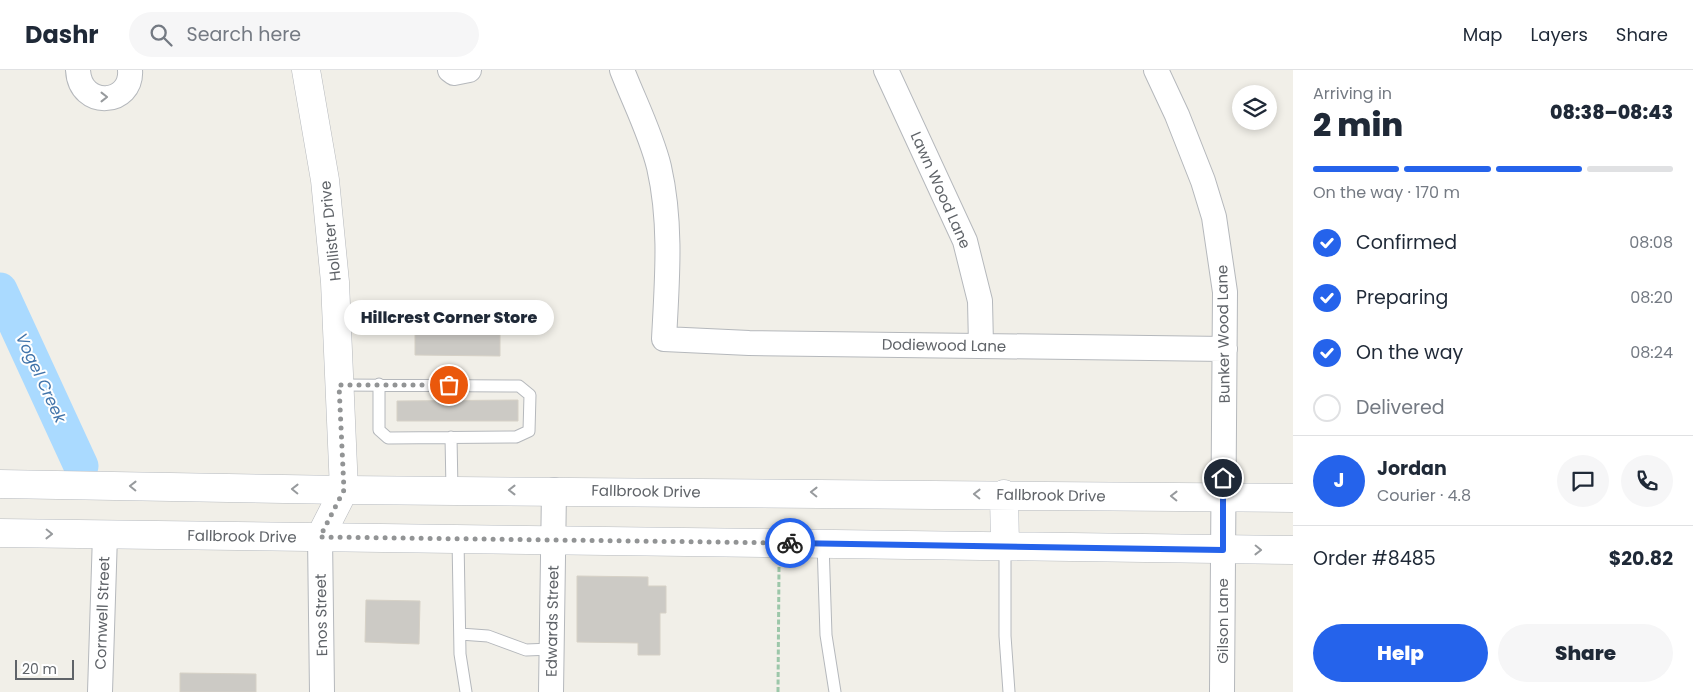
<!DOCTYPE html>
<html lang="en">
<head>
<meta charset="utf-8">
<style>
	:root { --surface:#fff; --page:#f6f6f7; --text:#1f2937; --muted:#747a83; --line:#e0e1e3; --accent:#2563eb }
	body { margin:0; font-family:Poppins,sans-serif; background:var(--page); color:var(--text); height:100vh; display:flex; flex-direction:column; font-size:19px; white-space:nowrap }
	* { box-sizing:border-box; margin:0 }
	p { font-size:16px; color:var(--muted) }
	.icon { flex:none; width:28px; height:28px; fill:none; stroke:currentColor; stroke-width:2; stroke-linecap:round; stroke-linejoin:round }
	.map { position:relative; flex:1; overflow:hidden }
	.side { display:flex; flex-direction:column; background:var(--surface); width:400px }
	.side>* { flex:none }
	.controls { position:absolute; left:1232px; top:15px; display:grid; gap:10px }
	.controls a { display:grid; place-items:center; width:45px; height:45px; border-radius:50%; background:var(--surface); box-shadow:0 2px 8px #0003; font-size:25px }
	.scale { position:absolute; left:15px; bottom:12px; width:59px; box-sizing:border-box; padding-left:5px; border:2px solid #5f6368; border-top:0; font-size:14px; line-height:18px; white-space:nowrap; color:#5f6368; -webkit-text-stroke:4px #fff; paint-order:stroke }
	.pin { position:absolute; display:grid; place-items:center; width:42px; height:42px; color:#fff; margin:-21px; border:2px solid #fff; border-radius:50%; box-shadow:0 1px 5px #0007 }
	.courier { position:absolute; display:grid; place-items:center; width:50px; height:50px; margin:-25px; border:4px solid #2563eb; border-radius:50%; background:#fff; color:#222; box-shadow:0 1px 6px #0007 }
	.bubble { position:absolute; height:35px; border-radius:18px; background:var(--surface); box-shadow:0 2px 8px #0003; font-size:16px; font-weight:800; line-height:35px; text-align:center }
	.overview em { font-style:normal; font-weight:800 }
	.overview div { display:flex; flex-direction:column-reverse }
	.overview { display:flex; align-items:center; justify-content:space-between; height:85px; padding:0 20px }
	h1 { font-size:32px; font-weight:800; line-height:38px }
	.bar { display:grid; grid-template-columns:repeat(4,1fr); gap:8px 5px; align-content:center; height:60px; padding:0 20px }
	.bar i { height:6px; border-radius:4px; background:var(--line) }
	.bar .selected { background:var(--accent) }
	.bar p { grid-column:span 4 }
	.line { display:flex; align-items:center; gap:12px; padding:0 20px; border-top:1px solid var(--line) }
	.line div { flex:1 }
	.round { display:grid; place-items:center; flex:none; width:52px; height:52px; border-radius:26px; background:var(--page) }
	ol { padding:0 20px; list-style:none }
	li { display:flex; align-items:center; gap:15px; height:55px }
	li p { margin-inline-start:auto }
	li .icon { padding:5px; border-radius:50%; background:var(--accent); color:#fff; stroke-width:4 }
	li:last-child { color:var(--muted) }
	li i { width:28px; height:28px; border:2px solid var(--line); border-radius:50% }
	.button { display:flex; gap:10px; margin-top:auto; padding:10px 20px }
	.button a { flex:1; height:58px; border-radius:30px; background:var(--accent); color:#fff; font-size:20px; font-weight:800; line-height:58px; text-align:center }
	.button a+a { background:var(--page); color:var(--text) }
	header { display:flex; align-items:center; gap:30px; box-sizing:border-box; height:70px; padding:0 25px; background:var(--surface); border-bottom:1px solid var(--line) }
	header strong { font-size:24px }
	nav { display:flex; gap:28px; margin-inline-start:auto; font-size:18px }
	.search { width:350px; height:45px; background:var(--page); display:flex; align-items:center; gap:12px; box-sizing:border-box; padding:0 18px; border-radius:28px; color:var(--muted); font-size:19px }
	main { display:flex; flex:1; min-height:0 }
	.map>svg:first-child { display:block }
</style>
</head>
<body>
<header>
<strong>Dashr</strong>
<div class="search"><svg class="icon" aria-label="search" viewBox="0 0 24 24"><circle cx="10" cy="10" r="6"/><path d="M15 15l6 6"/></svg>Search here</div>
<nav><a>Map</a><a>Layers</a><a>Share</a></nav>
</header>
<main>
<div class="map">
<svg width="1293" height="622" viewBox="0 0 1293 622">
	<rect width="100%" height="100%" fill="#f1efe8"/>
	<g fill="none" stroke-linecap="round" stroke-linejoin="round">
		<path stroke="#aadaff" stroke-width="35" d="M0 220 81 396"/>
	</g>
	<path fill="#cccac5" stroke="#d6d1c6" d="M415 231H500V286L415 285Z
		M518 330V351H397V331Z
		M577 506 648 507V516H666V543H660V585H638V573L577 572Z
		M366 530 420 531 419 574 365 572Z
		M180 603 256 604V622H180Z"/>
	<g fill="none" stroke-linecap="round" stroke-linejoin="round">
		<g stroke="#b5b8bc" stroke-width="13">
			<path id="service" d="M339 315 519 316 530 325 529 361 516 367 388 368 379 360V314
				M451 367 452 420
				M458 469 460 584 466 622
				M823 473 826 565 835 622
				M1005 477V566L1009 622
				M460 564 488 566 526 580 552 579"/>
		</g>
		<g stroke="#b5b8bc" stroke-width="26">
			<path id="minor" d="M78 0C80 40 133 35 130 0
				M450 0 454 3 469 0
				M622 0C634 31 651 64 659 97 672 154 667 211 664 269L749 273 1225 279
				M886 0 965 171 980 231 981 275
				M1156 0 1177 45 1203 111 1214 147 1225 222 1222 622
				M320 467 322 622
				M100 622 105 465
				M551 622 554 420"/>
		</g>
		<g stroke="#b5b8bc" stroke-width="29">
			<path id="tertiary" d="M306 0 325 110 335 212 344 420 320 467"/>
		</g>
		<g stroke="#b6babf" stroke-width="29">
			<path id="secondary" d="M0 414 344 420 1293 428
				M1004 424 1005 476
				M0 463 1293 480"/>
		</g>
		<path stroke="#9cc7a9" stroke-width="3" stroke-dasharray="5 2.5" stroke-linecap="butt" d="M778 622 779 496"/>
		<use href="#service" stroke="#fff" stroke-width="11"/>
		<use href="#minor" stroke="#fff" stroke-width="24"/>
		<use href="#tertiary" stroke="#fff" stroke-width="28"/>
		<use href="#secondary" stroke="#fff" stroke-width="28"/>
	</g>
	<defs><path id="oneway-chevron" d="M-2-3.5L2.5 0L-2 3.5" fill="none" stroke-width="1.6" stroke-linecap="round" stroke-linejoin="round" transform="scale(1.25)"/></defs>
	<g stroke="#979a9d">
		<use href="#oneway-chevron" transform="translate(104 27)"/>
		<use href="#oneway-chevron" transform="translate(133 416) rotate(-179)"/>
		<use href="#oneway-chevron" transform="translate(295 419) rotate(-179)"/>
		<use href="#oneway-chevron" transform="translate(512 420) rotate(-180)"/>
		<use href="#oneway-chevron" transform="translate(814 422) rotate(-179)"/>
		<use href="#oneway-chevron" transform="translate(977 424) rotate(-179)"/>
		<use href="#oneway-chevron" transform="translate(1174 426) rotate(-179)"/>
		<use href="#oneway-chevron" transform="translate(49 464) rotate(1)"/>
		<use href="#oneway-chevron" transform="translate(1258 480) rotate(1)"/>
	</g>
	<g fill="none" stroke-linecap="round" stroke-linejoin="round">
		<path stroke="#929495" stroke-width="5" stroke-dasharray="0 9" d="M449 315H339L344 420 320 467 790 473"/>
		<path stroke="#2563eb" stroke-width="6" d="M790 473 1223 480V408"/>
	</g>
	<g text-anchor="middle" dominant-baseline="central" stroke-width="4" stroke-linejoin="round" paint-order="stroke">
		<g font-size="15" fill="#5f6368" stroke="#fff">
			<text transform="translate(941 120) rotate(66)">Lawn Wood Lane</text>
			<text transform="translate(330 161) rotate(-96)">Hollister Drive</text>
			<text transform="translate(1223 264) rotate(-91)">Bunker Wood Lane</text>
			<text transform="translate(944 275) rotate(1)">Dodiewood Lane</text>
			<text transform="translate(646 421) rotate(1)">Fallbrook Drive</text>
			<text transform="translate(1051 425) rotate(1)">Fallbrook Drive</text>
			<text transform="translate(242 466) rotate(1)">Fallbrook Drive</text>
			<text transform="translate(102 543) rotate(-88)">Cornwell Street</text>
			<text transform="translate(321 545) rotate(-91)">Enos Street</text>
			<text transform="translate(552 551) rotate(-89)">Edwards Street</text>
			<text transform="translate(1222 551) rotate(-90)">Gilson Lane</text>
		</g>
		<g font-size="16" font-style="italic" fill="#4174aa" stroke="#fff">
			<text transform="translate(41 308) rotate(65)">Vogel Creek</text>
		</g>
	</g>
</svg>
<div class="controls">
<a><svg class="icon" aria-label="layers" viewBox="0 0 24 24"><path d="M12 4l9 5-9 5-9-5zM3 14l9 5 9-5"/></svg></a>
</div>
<div class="scale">20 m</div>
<div class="pin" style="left:449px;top:315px;background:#ea580c"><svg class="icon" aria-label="bag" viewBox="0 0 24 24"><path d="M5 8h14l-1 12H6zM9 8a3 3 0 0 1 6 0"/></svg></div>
<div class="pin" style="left:1223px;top:408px;background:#1f2937"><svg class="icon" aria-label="home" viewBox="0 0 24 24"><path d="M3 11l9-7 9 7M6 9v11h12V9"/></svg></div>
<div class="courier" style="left:790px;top:473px"><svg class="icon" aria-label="bike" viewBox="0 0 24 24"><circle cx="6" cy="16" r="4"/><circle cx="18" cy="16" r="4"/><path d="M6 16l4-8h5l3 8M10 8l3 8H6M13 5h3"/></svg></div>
<div class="bubble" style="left:344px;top:230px;width:210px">Hillcrest Corner Store</div>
</div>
<section class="side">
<div class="overview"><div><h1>2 min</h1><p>Arriving in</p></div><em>08:38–08:43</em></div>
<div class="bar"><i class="selected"></i><i class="selected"></i><i class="selected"></i><i></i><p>On the way · 170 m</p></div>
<ol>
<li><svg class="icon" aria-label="check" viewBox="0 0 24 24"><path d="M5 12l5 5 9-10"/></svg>Confirmed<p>08:08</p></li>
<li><svg class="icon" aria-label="check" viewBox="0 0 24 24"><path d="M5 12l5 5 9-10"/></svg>Preparing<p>08:20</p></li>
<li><svg class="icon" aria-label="check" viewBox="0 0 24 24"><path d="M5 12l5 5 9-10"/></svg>On the way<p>08:24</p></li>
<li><i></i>Delivered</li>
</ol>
<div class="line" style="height:90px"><b class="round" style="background:var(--accent);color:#fff">J</b><div><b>Jordan</b><p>Courier · 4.8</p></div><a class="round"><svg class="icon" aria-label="chat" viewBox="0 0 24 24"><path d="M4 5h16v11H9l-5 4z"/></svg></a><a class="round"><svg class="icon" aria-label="phone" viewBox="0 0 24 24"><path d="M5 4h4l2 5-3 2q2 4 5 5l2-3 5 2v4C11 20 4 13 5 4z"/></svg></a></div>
<div class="line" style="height:65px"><div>Order #8485</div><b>$20.82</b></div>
<div class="button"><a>Help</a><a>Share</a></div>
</section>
</main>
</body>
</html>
